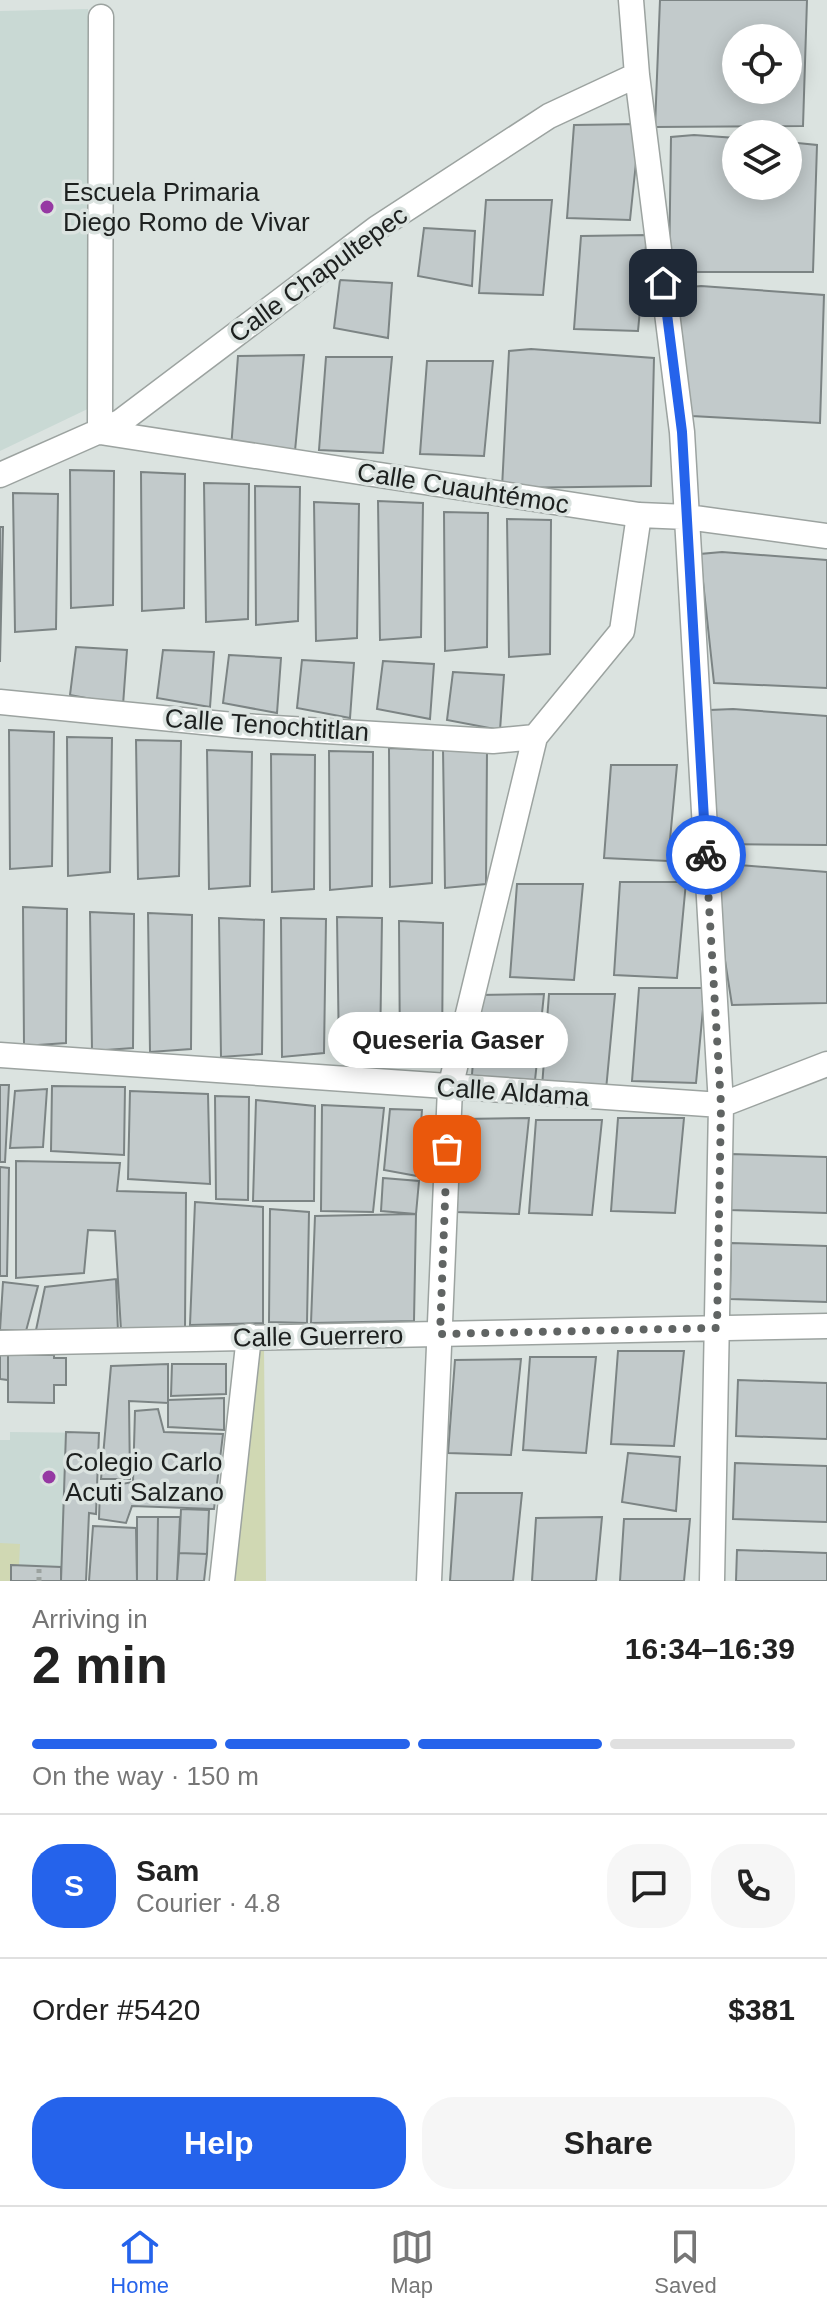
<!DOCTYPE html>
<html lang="en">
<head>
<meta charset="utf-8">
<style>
	:root { --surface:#fff; --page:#f6f6f6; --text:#222; --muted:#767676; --line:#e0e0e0; --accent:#2563eb }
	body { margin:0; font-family:Helvetica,sans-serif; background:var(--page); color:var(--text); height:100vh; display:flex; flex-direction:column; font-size:30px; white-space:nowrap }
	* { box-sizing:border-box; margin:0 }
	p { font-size:26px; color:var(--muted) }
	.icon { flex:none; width:44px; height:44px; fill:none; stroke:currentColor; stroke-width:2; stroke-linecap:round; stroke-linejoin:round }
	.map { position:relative; height:1581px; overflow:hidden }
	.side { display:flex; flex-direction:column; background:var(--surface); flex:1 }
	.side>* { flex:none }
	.tools { position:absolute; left:722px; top:24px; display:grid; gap:16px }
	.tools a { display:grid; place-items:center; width:80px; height:80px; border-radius:50%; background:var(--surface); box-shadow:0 4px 20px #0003; font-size:40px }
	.pin { position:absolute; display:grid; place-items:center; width:68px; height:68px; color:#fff; margin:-34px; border-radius:16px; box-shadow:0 4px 12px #0006 }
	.courier { position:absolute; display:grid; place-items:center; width:80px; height:80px; margin:-40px; border:6px solid #2563eb; border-radius:50%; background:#fff; color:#222; box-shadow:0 2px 10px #0007 }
	.bubble { position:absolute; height:56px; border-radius:28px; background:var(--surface); box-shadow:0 4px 20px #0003; font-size:26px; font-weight:700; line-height:56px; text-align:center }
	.overview em { font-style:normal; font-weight:700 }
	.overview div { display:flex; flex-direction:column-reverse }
	.overview { display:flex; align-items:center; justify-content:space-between; height:136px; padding:0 32px }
	h1 { font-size:52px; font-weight:700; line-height:60px }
	.bar { display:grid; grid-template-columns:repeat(4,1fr); gap:12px 8px; align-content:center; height:96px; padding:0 32px }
	.bar i { height:10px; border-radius:6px; background:var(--line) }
	.bar .on { background:var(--accent) }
	.bar p { grid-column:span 4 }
	.line { display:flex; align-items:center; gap:20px; padding:0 32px; border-top:2px solid var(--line) }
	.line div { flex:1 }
	.round { display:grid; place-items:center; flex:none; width:84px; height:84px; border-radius:32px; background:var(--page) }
	.button { display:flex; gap:16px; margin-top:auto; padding:16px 32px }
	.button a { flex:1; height:92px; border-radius:32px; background:var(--accent); color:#fff; font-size:32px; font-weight:700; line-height:92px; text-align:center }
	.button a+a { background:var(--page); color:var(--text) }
	.tab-bar { display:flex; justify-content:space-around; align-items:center; height:112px; border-top:2px solid var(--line); background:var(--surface); font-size:22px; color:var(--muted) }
	.tab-bar a { display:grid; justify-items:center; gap:4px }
	.tab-bar .on { color:var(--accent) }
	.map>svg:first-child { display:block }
</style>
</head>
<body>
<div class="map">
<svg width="827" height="1581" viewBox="0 0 827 1581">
	<rect width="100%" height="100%" fill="#dbe3e0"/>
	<path fill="#c9d9d4" d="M88 9 98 404 0 451V11Z
		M10 1432 99 1433 96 1514H89L86 1581H0V1440H10Z"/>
	<path fill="#d0d8b3" d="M251 1345H264L266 1581H235Z
		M0 1543 20 1544 19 1565H11V1581H0Z"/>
	<path fill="#c2cacb" stroke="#7c8484" stroke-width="2" fill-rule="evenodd" d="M660 0H807L803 126 655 127ZM736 38H788V90H736Z
		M640 124 630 220 567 218 574 125Z
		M694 135 736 138V186H788V142L817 145 813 272H669L671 137Z
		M486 200H552L543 295 479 293Z
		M424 228 475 231 472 286 418 276Z
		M647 235 638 331 574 329 581 236Z
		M340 280 392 283 388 338 334 328Z
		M701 286 824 295 820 423 692 416 681 349 678 288Z
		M531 349 654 358 651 486 502 488 509 351Z
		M304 355 295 451 231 449 238 356Z
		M326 357H392L383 453 319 450Z
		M427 361H493L484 456 420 454Z
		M70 470 114 471 113 605 71 608Z
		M141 472 185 474 184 608 142 611Z
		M204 483 249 484 248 619 206 622Z
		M255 486 300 487 298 621 256 625Z
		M13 493 58 494 56 629 15 632Z
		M378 501 423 503 421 637 380 640Z
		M314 502 359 504 357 638 316 641Z
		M444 512 488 513 487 647 445 651Z
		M507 519 551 520 550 654 509 657Z
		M0 527H3L0 662Z
		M722 552 827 560V688L714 683 700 554Z
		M76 647 127 650 123 705 70 695Z
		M163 650 214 652 210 707 157 698Z
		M229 655 281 658 277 713 223 703Z
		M302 660 354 663 350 718 297 708Z
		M383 661 434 664 430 719 377 709Z
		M453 672 504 675 500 730 447 720Z
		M733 709 827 716V845L715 844 710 710Z
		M9 730 54 732 52 866 10 869Z
		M67 737 112 738 110 872 68 876Z
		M136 740 181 741 179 876 138 879Z
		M389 748 433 750 432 883 390 887Z
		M443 749 487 751 486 884 445 888Z
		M207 750 252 752 250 886 209 889Z
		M329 751 373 752 372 886 330 890Z
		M271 754 315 755 314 889 272 892Z
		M611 765H677L668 861 604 858Z
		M739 865 827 872V1003L732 1005 720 929 716 867Z
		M620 882H686L677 978 614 975Z
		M517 884H583L574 980 510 977Z
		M23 907 67 909 66 1043 24 1046Z
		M90 912 134 914 133 1048 92 1051Z
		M148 913 192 915 191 1049 150 1052Z
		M337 917 382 918 380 1052 339 1056Z
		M219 918 264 920 262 1054 221 1057Z
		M281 918 326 919 324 1053 282 1057Z
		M399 921 443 923 442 1057 400 1060Z
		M639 988H705L696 1083 632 1081Z
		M544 994 534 1090 471 1088 478 995Z
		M549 994H615L606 1090 542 1087Z
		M0 1085H9L5 1162H0Z
		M52 1086 125 1087 124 1155 51 1151Z
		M47 1089 43 1147 10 1148 15 1091Z
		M130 1091 208 1094 210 1184 128 1179Z
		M215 1096 249 1097 248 1200 216 1199Z
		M256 1100 315 1106 314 1201H253Z
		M322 1105 384 1108 373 1212 321 1211Z
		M390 1109 422 1110 417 1176 384 1170Z
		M529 1118 519 1214 456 1212 462 1119Z
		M618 1118H684L675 1213 611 1211Z
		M536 1120H602L592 1215 529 1213Z
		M731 1154 827 1157V1213L729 1210Z
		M16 1161 120 1163 117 1191 186 1193 185 1328 121 1330 115 1231 88 1230 84 1273 16 1278Z
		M0 1167 9 1168 7 1276H0Z
		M383 1178 419 1181 416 1214 381 1211Z
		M195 1202 263 1207V1323L190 1325Z
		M270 1209 309 1212 307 1323 269 1322Z
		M416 1214 414 1321 311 1323 315 1216Z
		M731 1243 827 1246V1302L730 1299Z
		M116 1279 118 1332 36 1330 45 1287Z
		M3 1282 38 1286 26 1331 0 1330Z
		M618 1351H684L674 1446 611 1444Z
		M0 1355H8V1380L0 1379Z
		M8 1355H54V1358H66V1385H54V1403L8 1402Z
		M530 1357H596L586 1453 523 1450Z
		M521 1359 511 1455 448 1453 455 1360Z
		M168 1364V1403L129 1401 130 1479H101L111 1366Z
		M172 1364H226V1394L171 1396Z
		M738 1380 827 1383V1439L736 1436Z
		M224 1398V1430L168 1427V1400Z
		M158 1409 164 1432 223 1434 214 1509 132 1506 126 1523 99 1519 100 1488 133 1482 135 1411Z
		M66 1432 99 1433 96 1514 89 1513 86 1581H61Z
		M628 1453 680 1457 676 1511 622 1502Z
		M735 1463 827 1466V1522L733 1519Z
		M456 1493H522L513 1581H450Z
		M181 1509 209 1510 207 1554 179 1553Z
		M137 1517H158L157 1581H137Z
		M158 1517H180L177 1581H157Z
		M602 1517 596 1581H532L536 1518Z
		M624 1519H690L684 1581H620Z
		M93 1526 136 1528 137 1581H89Z
		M737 1550 827 1553V1581H736Z
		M179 1553 207 1554 204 1581H177Z
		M11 1565 61 1567V1581H11Z"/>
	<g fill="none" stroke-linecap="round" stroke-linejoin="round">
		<g stroke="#9ca3a0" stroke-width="27">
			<path id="minor" d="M631 0 637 75 682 432 721 1105 712 1581
				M101 17 100 432 639 515 687 517 827 536
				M0 475 120 422 377 228 549 116 637 75
				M0 702 243 726 493 741 535 737
				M0 1055 721 1105 827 1064
				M0 1343 827 1326
				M222 1581 249 1336
				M429 1581 450 1088 535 737 622 631 639 515"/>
		</g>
		<path stroke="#9ba29f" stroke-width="5" stroke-dasharray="4 4" stroke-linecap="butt" d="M39 1581V1566"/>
		<use href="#minor" stroke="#fff" stroke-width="24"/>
	</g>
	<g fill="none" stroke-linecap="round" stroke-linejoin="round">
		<path stroke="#606463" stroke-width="8" stroke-dasharray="0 14.4" d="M447 1149 440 1334 717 1328 721 1105 706 855"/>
		<path stroke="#2563eb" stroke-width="10" d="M663 283 682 432 706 855"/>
	</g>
	<g fill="#9639a3" stroke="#dbe3e0" stroke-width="3">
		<circle cx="47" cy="207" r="8"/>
		<circle cx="49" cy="1477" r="8"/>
	</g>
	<g text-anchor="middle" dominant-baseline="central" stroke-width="7" stroke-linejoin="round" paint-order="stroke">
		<g font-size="26" fill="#1d201f" stroke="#dbe3e0" text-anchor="start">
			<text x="63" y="192">Escuela Primaria<tspan x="63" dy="30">Diego Romo de Vivar</tspan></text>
			<text x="65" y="1462">Colegio Carlo<tspan x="65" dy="30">Acuti Salzano</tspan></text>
		</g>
		<g font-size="26" fill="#1d201f" stroke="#dbe3e0">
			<text transform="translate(318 274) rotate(-36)">Calle Chapultepec</text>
			<text transform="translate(463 488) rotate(9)">Calle Cuauhtémoc</text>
			<text transform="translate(267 725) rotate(4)">Calle Tenochtitlan</text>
			<text transform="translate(513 1092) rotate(4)">Calle Aldama</text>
			<text transform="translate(318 1336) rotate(-1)">Calle Guerrero</text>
		</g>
	</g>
</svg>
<div class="tools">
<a><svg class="icon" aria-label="locate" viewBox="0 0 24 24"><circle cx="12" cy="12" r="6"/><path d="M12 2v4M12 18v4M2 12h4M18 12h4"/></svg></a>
<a><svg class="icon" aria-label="layers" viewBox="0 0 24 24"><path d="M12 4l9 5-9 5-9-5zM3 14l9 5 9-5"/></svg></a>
</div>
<div class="pin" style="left:447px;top:1149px;background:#ea580c"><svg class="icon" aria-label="bag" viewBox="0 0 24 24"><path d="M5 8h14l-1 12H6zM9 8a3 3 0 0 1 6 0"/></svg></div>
<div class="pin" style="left:663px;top:283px;background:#1f2937"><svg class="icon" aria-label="home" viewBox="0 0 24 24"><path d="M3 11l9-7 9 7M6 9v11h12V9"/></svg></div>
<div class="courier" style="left:706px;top:855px"><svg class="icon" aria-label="bike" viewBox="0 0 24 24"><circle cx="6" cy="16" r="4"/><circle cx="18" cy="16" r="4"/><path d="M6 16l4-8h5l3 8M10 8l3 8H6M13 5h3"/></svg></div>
<div class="bubble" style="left:328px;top:1012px;width:240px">Queseria Gaser</div>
</div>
<section class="side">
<div class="overview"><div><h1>2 min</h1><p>Arriving in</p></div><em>16:34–16:39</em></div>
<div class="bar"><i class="on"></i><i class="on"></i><i class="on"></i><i></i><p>On the way · 150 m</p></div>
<div class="line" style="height:144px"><b class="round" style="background:var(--accent);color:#fff">S</b><div><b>Sam</b><p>Courier · 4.8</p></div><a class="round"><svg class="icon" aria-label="chat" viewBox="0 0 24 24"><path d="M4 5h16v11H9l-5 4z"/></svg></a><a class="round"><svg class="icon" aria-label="phone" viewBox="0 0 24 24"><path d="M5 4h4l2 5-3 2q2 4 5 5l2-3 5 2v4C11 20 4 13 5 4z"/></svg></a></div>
<div class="line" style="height:104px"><div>Order #5420</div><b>$381</b></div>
<div class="button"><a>Help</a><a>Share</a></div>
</section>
<nav class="tab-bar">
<a class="on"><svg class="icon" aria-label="home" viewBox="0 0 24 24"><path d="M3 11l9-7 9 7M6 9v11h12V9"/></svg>Home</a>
<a><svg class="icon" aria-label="map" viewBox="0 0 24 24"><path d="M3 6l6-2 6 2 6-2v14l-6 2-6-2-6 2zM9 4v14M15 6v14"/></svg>Map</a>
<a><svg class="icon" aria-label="saved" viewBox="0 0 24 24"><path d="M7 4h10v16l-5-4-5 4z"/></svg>Saved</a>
</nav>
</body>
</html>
